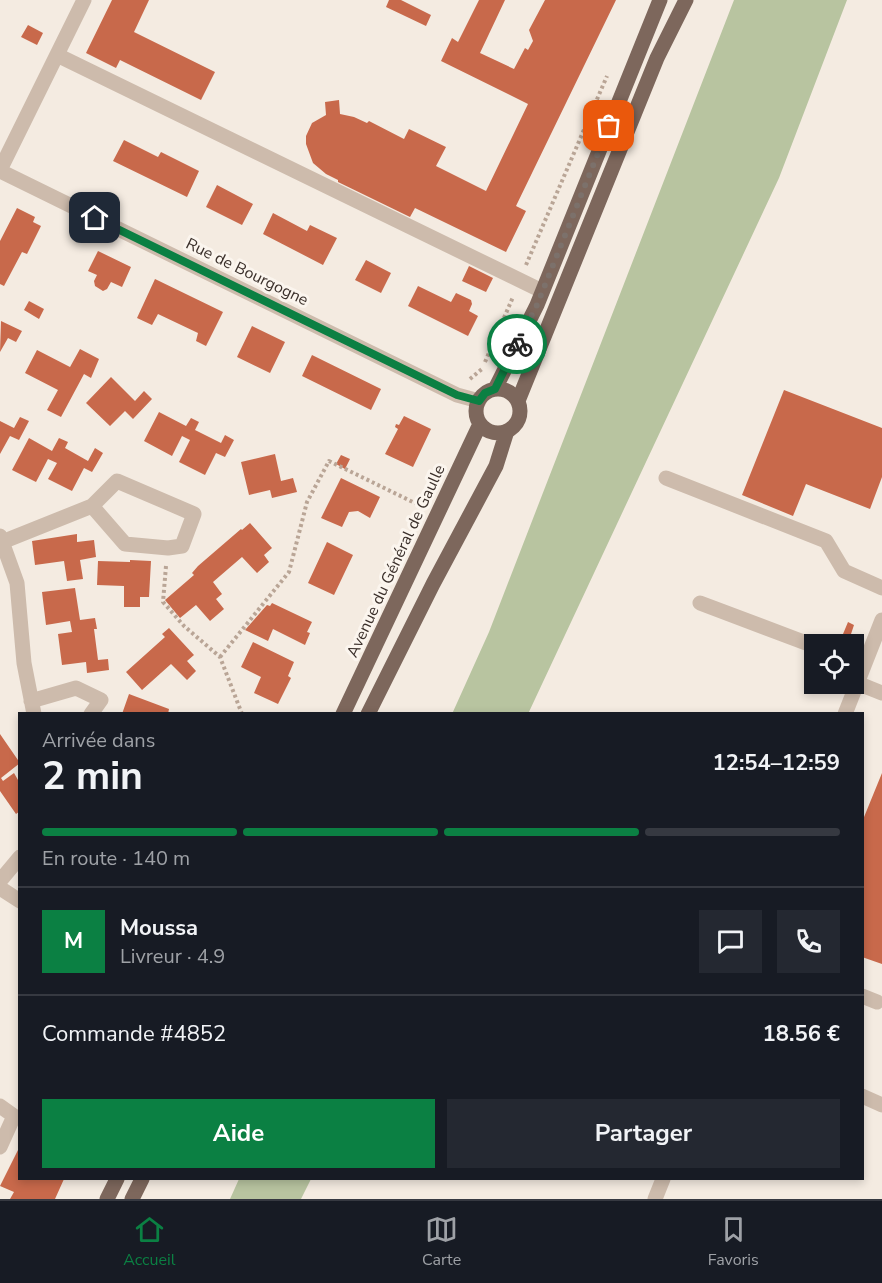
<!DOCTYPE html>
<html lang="fr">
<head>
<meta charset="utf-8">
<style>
	:root { --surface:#171b24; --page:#242831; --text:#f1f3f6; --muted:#9ea1a6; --line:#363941; --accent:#0b8043 }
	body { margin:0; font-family:"Nunito Sans",sans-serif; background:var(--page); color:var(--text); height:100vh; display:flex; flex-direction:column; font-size:22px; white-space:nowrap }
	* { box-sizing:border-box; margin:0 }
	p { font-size:20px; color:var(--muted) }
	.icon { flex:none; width:33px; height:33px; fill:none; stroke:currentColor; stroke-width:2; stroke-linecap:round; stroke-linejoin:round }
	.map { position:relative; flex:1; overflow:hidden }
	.drawer { position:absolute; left:18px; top:712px; width:846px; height:468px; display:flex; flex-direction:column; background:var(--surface); border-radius:0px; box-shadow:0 3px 9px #0003 }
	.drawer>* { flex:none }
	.buttons { position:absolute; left:804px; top:634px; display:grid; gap:12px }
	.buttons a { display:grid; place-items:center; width:60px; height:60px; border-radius:0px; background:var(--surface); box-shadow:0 3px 9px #0003; font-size:30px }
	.pin { position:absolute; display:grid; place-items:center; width:51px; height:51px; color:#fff; margin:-26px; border-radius:12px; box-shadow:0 3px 9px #0006 }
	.courier { position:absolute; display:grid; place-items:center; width:60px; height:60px; margin:-30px; border:4px solid #0b8043; border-radius:50%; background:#fff; color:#222; box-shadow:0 2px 8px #0007 }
	.summary em { font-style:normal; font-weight:700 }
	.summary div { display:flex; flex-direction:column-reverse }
	.summary { display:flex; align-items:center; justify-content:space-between; height:102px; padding:0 24px }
	h1 { font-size:39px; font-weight:700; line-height:45px }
	.bar { display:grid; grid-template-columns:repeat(4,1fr); gap:9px 6px; align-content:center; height:72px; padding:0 24px }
	.bar i { height:8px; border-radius:4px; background:var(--line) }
	.bar .on { background:var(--accent) }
	.bar p { grid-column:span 4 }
	.line { display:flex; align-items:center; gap:15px; padding:0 24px; border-top:2px solid var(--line) }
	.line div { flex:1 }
	.round { display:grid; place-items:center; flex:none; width:63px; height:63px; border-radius:0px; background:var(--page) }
	.primary-button { display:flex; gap:12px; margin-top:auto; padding:12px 24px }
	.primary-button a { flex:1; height:69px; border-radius:0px; background:var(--accent); color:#fff; font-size:24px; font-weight:700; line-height:69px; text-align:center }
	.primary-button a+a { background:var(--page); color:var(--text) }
	.menu { display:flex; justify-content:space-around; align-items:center; height:84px; border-top:2px solid var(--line); background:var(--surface); font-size:16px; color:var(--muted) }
	.menu a { display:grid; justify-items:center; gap:3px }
	.menu .on { color:var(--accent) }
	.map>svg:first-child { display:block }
</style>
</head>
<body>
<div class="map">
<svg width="882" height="1199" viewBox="0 0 882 1199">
	<rect width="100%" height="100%" fill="#f4ebe1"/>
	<path fill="#b8c4a0" d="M734 0H847L779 178 528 714H452L489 632Z
		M239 1179H311L301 1199H230Z"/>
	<path fill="#c8694b" d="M112 0H149L134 32 215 72 201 100 120 60 116 68 86 53Z
		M389 0H401L431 15 426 26 386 7Z
		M479 0H505L480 53 514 69 525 48 528 50 533 41 529 30 545 0H616L516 206 526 211 506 252 415 208 410 217 338 182V180L326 174 313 163 306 144V136L312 123 326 115 325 102 339 100 340 114 354 117 367 123 369 121 404 139 409 129 446 147 436 166 486 191 528 104 441 61 452 38 458 42Z
		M28 25 43 33 37 45 21 37Z
		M124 140 158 157 161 152 199 171 187 197 113 161Z
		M217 185 253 204 242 225 206 207Z
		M17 208 35 217 33 222 41 226 27 254 22 252 4 286 0 284V241Z
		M273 213 307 231 310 225 337 238 323 265 263 234Z
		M98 251 131 267 122 287 111 282 107 289 103 291 95 286 94 281 97 275 88 271Z
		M366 260 391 273 381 293 355 280Z
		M469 266 493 278 486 292 462 281Z
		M155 279 223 312 206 346 196 341 198 333 158 314 152 325 137 318Z
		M418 286 451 302 456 293 471 300 472 304 469 311 478 316 468 336 408 306Z
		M29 301 44 309 39 319 24 310Z
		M1 321 22 331 16 342 8 338 0 352Z
		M252 326 285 342 270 373 237 357Z
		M80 349 99 359 91 378 84 374 61 417 47 410 58 390 25 373 37 350 70 367Z
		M312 355 381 389 371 410 302 376Z
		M111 377 135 401 144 391 152 399 133 419 125 411 110 426 86 403Z
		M784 390 882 428V477L870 509 806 484 793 516 742 495Z
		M159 412 186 426 191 418 199 422 195 430 221 443 225 435 234 440 225 457 216 453 205 475 179 462 190 440 182 436 172 456 144 441Z
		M404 416 431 429 413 467 385 454 398 429 395 427 396 424 399 425Z
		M20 417 29 421 19 440 10 436 0 454V421L14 428Z
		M29 438 52 451 59 438 68 442 65 448 88 461 95 448 103 453 92 472 84 468 72 491 48 479 57 463 48 459 36 482 12 470Z
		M275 454 281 481 293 478 297 492 272 498 270 490 249 495 241 462Z
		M341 455 350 459 345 469 336 464Z
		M341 478 380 497 370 518 358 511 349 512 342 527 321 518Z
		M250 523 272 548 264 555 269 562 257 573 242 557 213 582 222 594 216 599 224 609 210 621 196 605 180 618 165 600 194 575 192 573 198 566 241 529 242 530Z
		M77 534V542L94 540 96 557 80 560 83 579 67 581 64 561 35 565 32 541Z
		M327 542 353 555 334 595 308 583Z
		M130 560 151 561 149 597H140V607H124V586L97 585 98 561 130 562Z
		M75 588 80 620 95 618 97 629H94L98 660 108 659 109 670 87 673 86 662 62 665 58 634 72 632 70 621 46 625 42 592Z
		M272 603 312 622 307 632 310 633 305 645 273 629 268 641 245 630 267 605 270 606Z
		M848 622 854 625 850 637 843 634Z
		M169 628 194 655 187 661 196 671 187 680 171 664 142 690 126 672 165 637 162 634Z
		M253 642 294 662 288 676 291 678 278 704 254 693 261 677 241 667Z
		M129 694 169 709 168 714H122Z
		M0 734 20 763 1 778 3 781 14 773 18 780 20 779V811L16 814 0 791Z
		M882 773V964L862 957V822Z
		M20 1146V1179H64L55 1199H10L14 1192 0 1186Z"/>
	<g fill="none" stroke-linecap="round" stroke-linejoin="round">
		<path stroke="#b9a596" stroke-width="4" stroke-dasharray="3 3" stroke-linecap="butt" d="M526 265 607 76
			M485 362 513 297
			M470 379 482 369
			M166 566 163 602 184 626 220 657 242 714
			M220 657 289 572 307 502 329 461 423 507"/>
		<path stroke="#cdbbac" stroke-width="15" d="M57 55 542 291
			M0 170 84 0
			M0 171 457 395 479 401
			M666 478 826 541 844 571 882 588
			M0 536 17 583 24 663 34 714
			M2 542 92 506 125 544 168 548 182 546 194 514 117 481 92 506
			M700 603 814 646
			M857 683 882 693
			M31 701 76 688 101 700 91 714
			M845 714 882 620
			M0 881 20 857
			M0 888 20 901
			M862 996 877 1002
			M862 1096 882 1105
			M0 1106 14 1116 0 1147
			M655 1199 663 1179"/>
		<path stroke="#7d675c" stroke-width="15" d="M476 411a22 22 0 1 1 44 0a22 22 0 1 1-44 0Z
			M495 389 537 305 660 0
			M518 401 657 58 686 0
			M343 714 480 424
			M368 714 433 584 496 466 507 431
			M107 1199 117 1179
			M132 1199 142 1179"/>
	</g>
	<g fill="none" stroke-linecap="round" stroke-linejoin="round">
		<path stroke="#7c716b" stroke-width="6" stroke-dasharray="0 10.8" d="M517 344 537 305 609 126"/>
		<path stroke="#0b8043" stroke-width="8" d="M95 218 457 395 479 401 485 393 495 389 517 344"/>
	</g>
	<g text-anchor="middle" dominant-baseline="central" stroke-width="6" stroke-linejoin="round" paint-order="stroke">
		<g font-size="16" fill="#3b302b" stroke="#fbf5ee">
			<text transform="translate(247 272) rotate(26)">Rue de Bourgogne</text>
			<text transform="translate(396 561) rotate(-65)">Avenue du Général de Gaulle</text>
		</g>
	</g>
</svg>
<div class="buttons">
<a><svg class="icon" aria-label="locate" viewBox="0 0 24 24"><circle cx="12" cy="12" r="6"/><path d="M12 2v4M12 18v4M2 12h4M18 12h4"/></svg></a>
</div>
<div class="pin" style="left:609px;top:126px;background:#ea580c"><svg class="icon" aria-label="bag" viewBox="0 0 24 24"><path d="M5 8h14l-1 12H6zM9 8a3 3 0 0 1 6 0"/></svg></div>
<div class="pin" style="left:95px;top:218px;background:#1f2937"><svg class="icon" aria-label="home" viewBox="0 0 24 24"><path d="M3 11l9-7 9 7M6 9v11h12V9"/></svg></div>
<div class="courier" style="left:517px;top:344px"><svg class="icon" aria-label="bike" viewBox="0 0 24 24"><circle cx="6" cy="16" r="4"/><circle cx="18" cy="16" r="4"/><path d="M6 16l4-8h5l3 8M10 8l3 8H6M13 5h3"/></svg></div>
<section class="drawer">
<div class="summary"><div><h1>2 min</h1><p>Arrivée dans</p></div><em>12:54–12:59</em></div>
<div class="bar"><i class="on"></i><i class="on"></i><i class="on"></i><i></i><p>En route · 140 m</p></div>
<div class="line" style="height:108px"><b class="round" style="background:var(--accent);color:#fff">M</b><div><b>Moussa</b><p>Livreur · 4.9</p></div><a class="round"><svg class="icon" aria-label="chat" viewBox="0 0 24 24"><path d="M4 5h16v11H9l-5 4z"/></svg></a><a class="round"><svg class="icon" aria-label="phone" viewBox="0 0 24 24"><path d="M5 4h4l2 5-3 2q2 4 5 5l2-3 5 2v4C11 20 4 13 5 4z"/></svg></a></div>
<div class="line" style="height:78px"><div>Commande #4852</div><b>18.56 €</b></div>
<div class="primary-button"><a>Aide</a><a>Partager</a></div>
</section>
</div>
<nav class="menu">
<a class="on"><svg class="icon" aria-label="home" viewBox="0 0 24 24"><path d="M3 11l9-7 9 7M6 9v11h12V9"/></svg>Accueil</a>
<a><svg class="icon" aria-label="map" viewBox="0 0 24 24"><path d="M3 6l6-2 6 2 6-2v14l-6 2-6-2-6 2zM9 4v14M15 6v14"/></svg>Carte</a>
<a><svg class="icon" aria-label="saved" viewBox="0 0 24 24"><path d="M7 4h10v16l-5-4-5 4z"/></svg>Favoris</a>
</nav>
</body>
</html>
